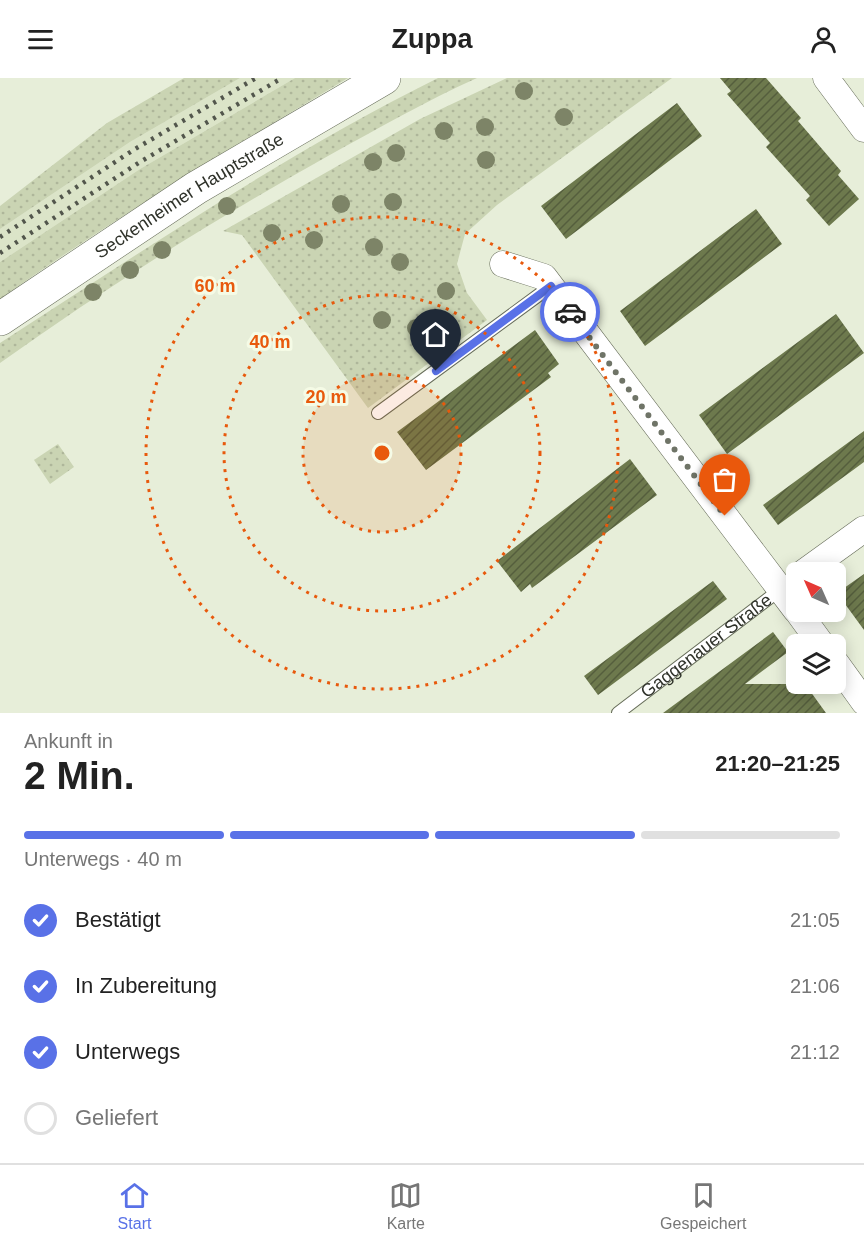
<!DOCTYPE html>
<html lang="de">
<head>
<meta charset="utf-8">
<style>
	:root { --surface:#fff; --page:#f6f6f6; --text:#222; --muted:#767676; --line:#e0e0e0; --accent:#5971e7 }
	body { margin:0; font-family:Arial,sans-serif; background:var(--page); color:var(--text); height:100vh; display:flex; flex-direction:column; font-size:22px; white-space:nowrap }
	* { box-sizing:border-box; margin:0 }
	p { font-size:20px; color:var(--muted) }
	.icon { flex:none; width:33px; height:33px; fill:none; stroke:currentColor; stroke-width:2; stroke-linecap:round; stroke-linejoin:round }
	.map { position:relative; height:635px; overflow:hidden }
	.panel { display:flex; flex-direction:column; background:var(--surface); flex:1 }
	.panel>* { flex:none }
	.needle { width:39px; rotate:315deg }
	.buttons { position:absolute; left:786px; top:484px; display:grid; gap:12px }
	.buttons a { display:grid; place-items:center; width:60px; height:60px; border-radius:9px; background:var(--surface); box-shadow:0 3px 15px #0003; font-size:30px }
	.pin { position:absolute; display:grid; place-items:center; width:51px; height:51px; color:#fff; margin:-62px -26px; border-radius:50% 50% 50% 0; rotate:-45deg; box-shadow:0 0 6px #0007 }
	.pin .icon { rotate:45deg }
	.courier { position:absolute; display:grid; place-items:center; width:60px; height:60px; margin:-30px; border:4px solid #5971e7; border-radius:50%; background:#fff; color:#222; box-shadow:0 2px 8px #0007 }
	.head em { font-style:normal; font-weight:600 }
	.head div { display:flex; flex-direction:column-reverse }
	.head { display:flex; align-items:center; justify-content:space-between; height:102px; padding:0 24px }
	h1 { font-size:39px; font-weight:600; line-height:45px }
	.bar { display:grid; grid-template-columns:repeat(4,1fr); gap:9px 6px; align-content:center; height:72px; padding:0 24px }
	.bar i { height:8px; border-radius:4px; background:var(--line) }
	.bar .active { background:var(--accent) }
	.bar p { grid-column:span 4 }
	ol { padding:0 24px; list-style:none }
	li { display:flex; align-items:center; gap:18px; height:66px }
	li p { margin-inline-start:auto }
	li .icon { padding:6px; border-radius:50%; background:var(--accent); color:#fff; stroke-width:4 }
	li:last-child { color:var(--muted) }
	li i { width:33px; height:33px; border:3px solid var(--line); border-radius:50% }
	header { display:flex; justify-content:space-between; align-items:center; height:78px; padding:0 24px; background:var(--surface); font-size:27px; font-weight:600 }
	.dock { display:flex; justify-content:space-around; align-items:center; height:84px; border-top:2px solid var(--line); background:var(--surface); font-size:16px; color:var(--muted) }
	.dock a { display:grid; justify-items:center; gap:3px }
	.dock .active { color:var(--accent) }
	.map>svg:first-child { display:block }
</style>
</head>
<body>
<header><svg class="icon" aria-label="menu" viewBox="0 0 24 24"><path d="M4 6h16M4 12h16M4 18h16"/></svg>Zuppa<svg class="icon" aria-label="person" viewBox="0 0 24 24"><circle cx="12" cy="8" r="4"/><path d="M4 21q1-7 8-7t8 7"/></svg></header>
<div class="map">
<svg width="864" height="635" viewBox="0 0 864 635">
	<defs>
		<pattern id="grass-dots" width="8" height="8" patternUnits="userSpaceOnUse" patternTransform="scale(1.5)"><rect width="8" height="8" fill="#cad4b3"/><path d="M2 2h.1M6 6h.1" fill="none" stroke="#aeb69a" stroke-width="1.8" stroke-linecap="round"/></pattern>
		<pattern id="building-hatch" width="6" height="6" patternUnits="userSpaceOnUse" patternTransform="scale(1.5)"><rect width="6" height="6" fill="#6d794d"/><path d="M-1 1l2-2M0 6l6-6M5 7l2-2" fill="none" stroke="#555e3d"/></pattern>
	</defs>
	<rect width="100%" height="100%" fill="#e7eed9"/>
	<path fill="#dbe4c8" d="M240 0H295L140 91 0 184V151L130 64Z"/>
	<path fill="url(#grass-dots)" d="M184 0H240L130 64 0 151V128L107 45Z
		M295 0H348C230 71 112 141 0 221V184L140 91Z
		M438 0H477C426 23 377 51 328 78 215 141 105 210 0 285V265C143 173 285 76 438 0Z
		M507 0H672L497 127 465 156 457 186 467 215 487 242 368 330 242 157 223 153 420 41Z
		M58 366 74 389 50 406 34 382Z"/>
	<path fill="url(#building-hatch)" d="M720 0H766L801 40 798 43 841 93 838 97 859 121 829 148 806 122 810 118 766 69 770 65 727 16 731 13Z
		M677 25 702 58 566 161 541 128Z
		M756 131 782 166 645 268 620 233Z
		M836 236 864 275 727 376 699 337Z
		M535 252 559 286 548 295 551 299 426 392 397 354Z
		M864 353V384L778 447 763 427Z
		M630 381 657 417 532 510 530 506 521 514 497 483Z
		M864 496V552L837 515Z
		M713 503 727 521 598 617 584 598Z
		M773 554 788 574 745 606H805L826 635H663Z"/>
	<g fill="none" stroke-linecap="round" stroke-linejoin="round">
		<g stroke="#666c59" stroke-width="14">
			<g id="service">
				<path d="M378 335 551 208"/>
				<path id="s1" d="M618 635 781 511"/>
			</g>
		</g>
		<g stroke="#666c59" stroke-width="27">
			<path id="minor" d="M826 0 864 51
				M503 186 544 199 796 532
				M803 495 864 451
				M798 534 822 567
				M836 585 864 624"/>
		</g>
		<g stroke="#666c59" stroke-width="34">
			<g id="secondary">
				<path id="s2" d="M0 241 196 110 384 0"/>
			</g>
		</g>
		<use href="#service" stroke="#fff" stroke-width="12"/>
		<use href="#minor" stroke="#fff" stroke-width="26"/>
		<use href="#secondary" stroke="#fff" stroke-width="33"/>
		<path stroke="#52564c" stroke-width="4.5" stroke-dasharray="3 6" stroke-linecap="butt" d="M0 159 135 71 256 0
			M0 175 140 84 282 0"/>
	</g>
	<g fill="#7d8467">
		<circle cx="524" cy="13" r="9"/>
		<circle cx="564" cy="39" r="9"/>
		<circle cx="485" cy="49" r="9"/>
		<circle cx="444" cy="53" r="9"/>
		<circle cx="396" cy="75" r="9"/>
		<circle cx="486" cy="82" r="9"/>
		<circle cx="373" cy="84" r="9"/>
		<circle cx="393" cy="124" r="9"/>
		<circle cx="341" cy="126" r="9"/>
		<circle cx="227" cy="128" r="9"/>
		<circle cx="272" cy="155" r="9"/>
		<circle cx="314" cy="162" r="9"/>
		<circle cx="374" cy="169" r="9"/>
		<circle cx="162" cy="172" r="9"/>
		<circle cx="400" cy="184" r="9"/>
		<circle cx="130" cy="192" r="9"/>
		<circle cx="446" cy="213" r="9"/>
		<circle cx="93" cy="214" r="9"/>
		<circle cx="382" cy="242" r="9"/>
		<circle cx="416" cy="250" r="9"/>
	</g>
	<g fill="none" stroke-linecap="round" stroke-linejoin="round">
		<path stroke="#6f7467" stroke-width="6" stroke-dasharray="0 10.8" d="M570 234 725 438"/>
		<path stroke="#5971e7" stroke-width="8" d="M436 293 551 208 570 234"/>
	</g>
	<circle cx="382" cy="375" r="79" fill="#e8590c" fill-opacity=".12"/>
	<g fill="none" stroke="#e8590c" stroke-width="3" stroke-dasharray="3 6">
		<circle cx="382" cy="375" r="79"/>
		<circle cx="382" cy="375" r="158"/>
		<circle cx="382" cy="375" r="236"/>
	</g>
	<g text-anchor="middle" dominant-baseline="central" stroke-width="6" stroke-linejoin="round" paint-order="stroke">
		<g font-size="18" fill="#2f322a" stroke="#f5fbe6">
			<text stroke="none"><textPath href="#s2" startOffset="226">Seckenheimer Hauptstraße</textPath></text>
			<text stroke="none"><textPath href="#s1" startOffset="111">Gaggenauer Straße</textPath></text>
		</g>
	</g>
	<circle cx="382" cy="375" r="9" fill="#e8590c" stroke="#f5fbe6" stroke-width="3"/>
	<g font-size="18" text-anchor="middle" font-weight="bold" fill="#e8590c" stroke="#f5fbe6" stroke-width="6" stroke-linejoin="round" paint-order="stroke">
		<text x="215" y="214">60 m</text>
		<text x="270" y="270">40 m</text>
		<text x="326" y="325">20 m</text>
	</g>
</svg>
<div class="buttons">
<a><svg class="needle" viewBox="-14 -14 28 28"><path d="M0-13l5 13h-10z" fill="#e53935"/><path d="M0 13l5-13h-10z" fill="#767676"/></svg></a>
<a><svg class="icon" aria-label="layers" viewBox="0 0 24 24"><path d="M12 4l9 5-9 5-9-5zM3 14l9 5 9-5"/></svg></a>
</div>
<div class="pin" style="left:725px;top:438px;background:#ea580c"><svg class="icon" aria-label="bag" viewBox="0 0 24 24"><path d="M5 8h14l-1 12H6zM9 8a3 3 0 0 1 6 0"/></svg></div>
<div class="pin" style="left:436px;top:293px;background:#1f2937"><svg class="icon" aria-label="home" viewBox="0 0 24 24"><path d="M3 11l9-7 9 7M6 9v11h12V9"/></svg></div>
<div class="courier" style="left:570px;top:234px"><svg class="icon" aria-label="car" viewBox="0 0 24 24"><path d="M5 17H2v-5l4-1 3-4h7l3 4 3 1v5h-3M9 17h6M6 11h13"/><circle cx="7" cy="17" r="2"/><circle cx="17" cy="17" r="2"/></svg></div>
</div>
<section class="panel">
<div class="head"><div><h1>2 Min.</h1><p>Ankunft in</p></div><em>21:20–21:25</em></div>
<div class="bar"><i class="active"></i><i class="active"></i><i class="active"></i><i></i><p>Unterwegs · 40 m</p></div>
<ol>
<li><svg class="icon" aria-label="check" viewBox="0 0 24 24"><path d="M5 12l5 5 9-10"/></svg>Bestätigt<p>21:05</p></li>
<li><svg class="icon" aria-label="check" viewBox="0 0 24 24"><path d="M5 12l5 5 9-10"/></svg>In Zubereitung<p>21:06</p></li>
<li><svg class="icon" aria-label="check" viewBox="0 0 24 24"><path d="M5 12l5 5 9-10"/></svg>Unterwegs<p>21:12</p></li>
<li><i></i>Geliefert</li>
</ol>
</section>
<nav class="dock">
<a class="active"><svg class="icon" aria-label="home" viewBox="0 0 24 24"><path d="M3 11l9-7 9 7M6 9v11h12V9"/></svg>Start</a>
<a><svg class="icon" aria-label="map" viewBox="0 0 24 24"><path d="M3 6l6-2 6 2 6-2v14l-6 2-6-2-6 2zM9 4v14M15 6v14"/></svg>Karte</a>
<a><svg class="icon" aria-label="saved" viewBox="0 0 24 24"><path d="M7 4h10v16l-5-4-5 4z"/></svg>Gespeichert</a>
</nav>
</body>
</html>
